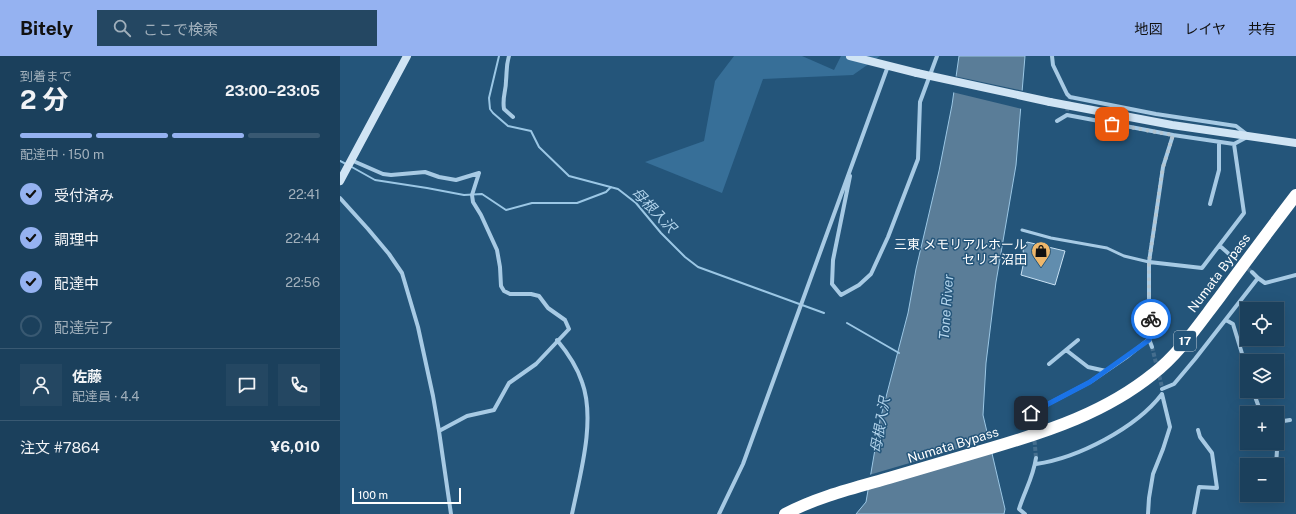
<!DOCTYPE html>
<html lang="ja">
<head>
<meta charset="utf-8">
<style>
	:root { --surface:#1b405c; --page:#244762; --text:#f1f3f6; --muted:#a0afbb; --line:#395972; --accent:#95b2f1 }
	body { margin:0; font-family:"Public Sans","Noto Sans JP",sans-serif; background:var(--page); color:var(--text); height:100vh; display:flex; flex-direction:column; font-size:15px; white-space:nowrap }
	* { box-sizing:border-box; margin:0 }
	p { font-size:13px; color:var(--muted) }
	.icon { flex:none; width:22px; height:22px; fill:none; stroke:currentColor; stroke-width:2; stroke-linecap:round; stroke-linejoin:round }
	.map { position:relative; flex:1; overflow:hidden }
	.details { display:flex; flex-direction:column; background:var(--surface); width:340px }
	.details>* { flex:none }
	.tools { position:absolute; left:900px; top:246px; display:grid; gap:8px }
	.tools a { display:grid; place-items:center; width:44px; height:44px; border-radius:0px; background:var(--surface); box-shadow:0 4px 16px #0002,0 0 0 1px var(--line); font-size:20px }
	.scale { position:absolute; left:12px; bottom:10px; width:109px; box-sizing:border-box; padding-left:4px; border:2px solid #fff; border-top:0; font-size:11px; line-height:14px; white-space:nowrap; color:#fff; -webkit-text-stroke:3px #24557a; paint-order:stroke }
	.pin { position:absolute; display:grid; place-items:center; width:34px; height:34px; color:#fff; margin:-17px; border-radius:8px; box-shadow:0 2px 6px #0006 }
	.courier { position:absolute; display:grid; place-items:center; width:40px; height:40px; margin:-20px; border:3px solid #1a73e8; border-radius:50%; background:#fff; color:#222; box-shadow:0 1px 5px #0007 }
	.overview em { font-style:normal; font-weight:700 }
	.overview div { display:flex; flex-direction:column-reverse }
	.overview { display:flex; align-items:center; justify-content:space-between; height:68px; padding:0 20px }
	h1 { font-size:26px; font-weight:700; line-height:30px }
	.bar { display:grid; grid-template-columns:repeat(4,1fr); gap:6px 4px; align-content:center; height:48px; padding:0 20px }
	.bar i { height:5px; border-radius:3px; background:var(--line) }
	.bar .on { background:var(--accent) }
	.bar p { grid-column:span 4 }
	.line { display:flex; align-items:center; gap:10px; padding:0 20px; border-top:1px solid var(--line) }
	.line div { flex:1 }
	.round { display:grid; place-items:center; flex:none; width:42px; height:42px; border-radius:0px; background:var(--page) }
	ol { padding:0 20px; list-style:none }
	li { display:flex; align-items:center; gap:12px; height:44px }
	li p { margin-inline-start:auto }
	li .icon { padding:4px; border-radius:50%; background:var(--accent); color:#111; stroke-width:4 }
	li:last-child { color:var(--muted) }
	li i { width:22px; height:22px; border:2px solid var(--line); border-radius:50% }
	header { display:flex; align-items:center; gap:24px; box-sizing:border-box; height:56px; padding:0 20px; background:var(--accent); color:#111 }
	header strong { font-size:19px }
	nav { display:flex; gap:22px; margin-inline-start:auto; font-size:14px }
	.search { width:280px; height:36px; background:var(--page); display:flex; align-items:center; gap:10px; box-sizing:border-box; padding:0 14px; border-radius:0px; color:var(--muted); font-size:15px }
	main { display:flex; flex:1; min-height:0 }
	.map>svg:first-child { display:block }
</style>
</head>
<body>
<header>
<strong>Bitely</strong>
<div class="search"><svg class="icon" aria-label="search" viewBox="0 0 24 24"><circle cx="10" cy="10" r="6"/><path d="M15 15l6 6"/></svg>ここで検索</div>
<nav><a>地図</a><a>レイヤ</a><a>共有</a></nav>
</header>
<main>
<section class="details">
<div class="overview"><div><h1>2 分</h1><p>到着まで</p></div><em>23:00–23:05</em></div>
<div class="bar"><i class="on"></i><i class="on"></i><i class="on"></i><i></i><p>配達中 · 150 m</p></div>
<ol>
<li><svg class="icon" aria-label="check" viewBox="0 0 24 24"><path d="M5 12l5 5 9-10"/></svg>受付済み<p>22:41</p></li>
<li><svg class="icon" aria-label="check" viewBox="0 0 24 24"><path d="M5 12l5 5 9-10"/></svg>調理中<p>22:44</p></li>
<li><svg class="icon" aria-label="check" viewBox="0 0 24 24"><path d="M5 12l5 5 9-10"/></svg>配達中<p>22:56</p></li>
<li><i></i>配達完了</li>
</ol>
<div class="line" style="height:72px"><a class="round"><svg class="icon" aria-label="person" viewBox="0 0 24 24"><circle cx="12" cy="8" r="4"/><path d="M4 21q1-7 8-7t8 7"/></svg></a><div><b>佐藤</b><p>配達員 · 4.4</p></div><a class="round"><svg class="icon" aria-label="chat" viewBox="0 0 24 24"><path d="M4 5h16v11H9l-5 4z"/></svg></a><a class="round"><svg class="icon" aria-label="phone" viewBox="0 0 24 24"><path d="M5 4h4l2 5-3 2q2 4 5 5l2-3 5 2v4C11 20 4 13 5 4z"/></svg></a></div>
<div class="line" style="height:52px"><div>注文 #7864</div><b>¥6,010</b></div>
</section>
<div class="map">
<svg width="956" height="458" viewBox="0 0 956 458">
	<rect width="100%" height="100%" fill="#24557a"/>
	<path fill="#376f98" d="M394 0H462L494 14 501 0H540L513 19 423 23 382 137 305 106 364 85 375 25Z"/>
	<path fill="#5a7d98" stroke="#9bc7e5" d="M619 0H685L676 109 656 226 646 307 643 359 665 453 664 458H516L526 446 540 364 568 257 576 213 599 115 612 49Z"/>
	<path fill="#24557a" d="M614 20 684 35 682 53 612 36Z
		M651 383 654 396 526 433 529 419Z"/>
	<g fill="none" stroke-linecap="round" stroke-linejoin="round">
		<path stroke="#9bc7e5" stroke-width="2" d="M159 0 149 42 150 53 153 57 168 70 191 75 199 91 229 120 278 133 296 147 321 177 345 201 358 211 484 257
			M0 105 6 108
			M10 110 35 124 87 132 124 139 142 138 166 154 192 147H237L266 136 271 131
			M507 267 559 297"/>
	</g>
	<path fill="#618dae" stroke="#c9e2f4" d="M687 186 725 195 715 229 681 219 684 205 683 193Z"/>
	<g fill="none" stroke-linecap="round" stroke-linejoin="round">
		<path stroke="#456e8e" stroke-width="4" stroke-dasharray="4 2" stroke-linecap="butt" d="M727 55 730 42
			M889 198 912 216
			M812 291 822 331
			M693 367 696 402"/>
		<path stroke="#a7cae4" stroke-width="3" d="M682 174 711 182 767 192 784 200 809 206"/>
		<path stroke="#a7cae4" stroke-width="4" d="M169 0C166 10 167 15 166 25 166 36 162 41 164 53L173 61
			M712 0 713 9 727 38 730 41 816 58 896 70 909 80 894 88 833 79 823 111 809 206V248L812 278 809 283 812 291
			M717 65 727 59 833 79
			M11 104 43 118 51 119 85 116 99 121 116 124 139 117
			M510 120 493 204 492 228 501 239 519 229 531 218 548 181 578 103 580 46 597 0
			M0 142 28 173 49 198 62 217 78 271 93 340 99 375 111 458
			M870 148 879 114V86
			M880 190 889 198
			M809 206 862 212 904 157 894 88
			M912 216 918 222 925 227 956 219
			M886 264 893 268 907 314
			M217 284C227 296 237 311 242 326 256 364 240 419 232 458
			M726 294 748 311 766 315
			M709 308 738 284
			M822 333 834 328 855 303 918 222
			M913 335 921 357
			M937 366 950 364
			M693 367 691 357 750 326 788 300 809 283
			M99 375 127 360 154 354 169 327 196 308 229 273 225 264 208 252 199 240 191 238H170L164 235 161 230 160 211 157 194 141 159 133 146 132 139 139 117
			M696 408C738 402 796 372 822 338
			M936 409 939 365
			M379 458 403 408 548 10
			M685 458 679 453C685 434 693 422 696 402
			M808 458 809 442 813 418 823 393 830 371 822 338
			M854 458 859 431 877 432 872 397 860 381 858 374"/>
		<path stroke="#d0e4f4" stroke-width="8" d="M510 0 577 17
			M710 46 832 69 956 87
			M0 125 67 0"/>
		<path stroke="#fff" stroke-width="12" d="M445 458C477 441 514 432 549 422 583 412 617 402 651 392 709 375 766 356 813 318 839 298 859 268 879 242 904 208 930 173 956 139"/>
		<path stroke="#d0e4f4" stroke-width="8" d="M577 17 710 46"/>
	</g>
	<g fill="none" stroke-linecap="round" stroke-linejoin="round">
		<path stroke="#b2c4d0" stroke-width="4" stroke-dasharray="0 7.2" d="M772 68 833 79 823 111 809 206V248L811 263"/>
		<path stroke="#1a73e8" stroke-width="5" d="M691 357 750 326 809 284 812 278 811 263"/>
	</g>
	<defs>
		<g id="shop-pin" transform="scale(1)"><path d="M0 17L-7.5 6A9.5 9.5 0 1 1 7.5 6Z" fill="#eeb76b" stroke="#24557a"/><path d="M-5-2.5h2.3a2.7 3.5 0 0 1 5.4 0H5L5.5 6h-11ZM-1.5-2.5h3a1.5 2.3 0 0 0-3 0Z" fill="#111"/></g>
	</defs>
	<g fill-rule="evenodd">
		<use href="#shop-pin" x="701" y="195"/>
	</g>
	<g text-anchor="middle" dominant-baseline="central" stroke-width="3" stroke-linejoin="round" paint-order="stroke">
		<rect fill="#24557a" stroke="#bdccd7" stroke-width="1" x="834" y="275" width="22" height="20" rx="3"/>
		<g font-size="12" font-weight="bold" fill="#fff">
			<text x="845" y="285">17</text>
		</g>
		<g font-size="13" fill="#fff" stroke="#24557a" text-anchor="end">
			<text x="687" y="188">三東 メモリアルホール<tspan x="687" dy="15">セリオ沼田</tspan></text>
		</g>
		<g font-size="13" fill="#fff" stroke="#24557a">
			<text transform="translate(879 217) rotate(-53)">Numata Bypass</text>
			<text transform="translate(613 389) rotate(-17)">Numata Bypass</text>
		</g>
		<g font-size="14" font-style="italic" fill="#b2d4ec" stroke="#24557a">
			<text transform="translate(314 154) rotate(46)">母根入沢</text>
			<text transform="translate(606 251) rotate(-86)">Tone River</text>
			<text transform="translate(540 369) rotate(-80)">母根入沢</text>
		</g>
	</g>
</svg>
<div class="tools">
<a><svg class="icon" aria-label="locate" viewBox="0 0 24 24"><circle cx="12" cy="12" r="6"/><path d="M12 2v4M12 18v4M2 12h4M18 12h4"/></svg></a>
<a><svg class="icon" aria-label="layers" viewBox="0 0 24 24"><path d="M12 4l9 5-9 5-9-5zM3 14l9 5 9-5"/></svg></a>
<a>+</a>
<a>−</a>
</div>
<div class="scale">100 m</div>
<div class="pin" style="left:772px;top:68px;background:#ea580c"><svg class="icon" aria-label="bag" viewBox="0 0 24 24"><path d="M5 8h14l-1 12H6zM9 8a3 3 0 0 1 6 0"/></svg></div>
<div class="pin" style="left:691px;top:357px;background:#1f2937"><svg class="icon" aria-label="home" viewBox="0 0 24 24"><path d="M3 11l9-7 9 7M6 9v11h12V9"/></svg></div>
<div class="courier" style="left:811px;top:263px"><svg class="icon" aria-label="bike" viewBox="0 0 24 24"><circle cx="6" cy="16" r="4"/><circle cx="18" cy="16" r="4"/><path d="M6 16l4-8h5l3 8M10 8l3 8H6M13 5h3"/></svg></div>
</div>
</main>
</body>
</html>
